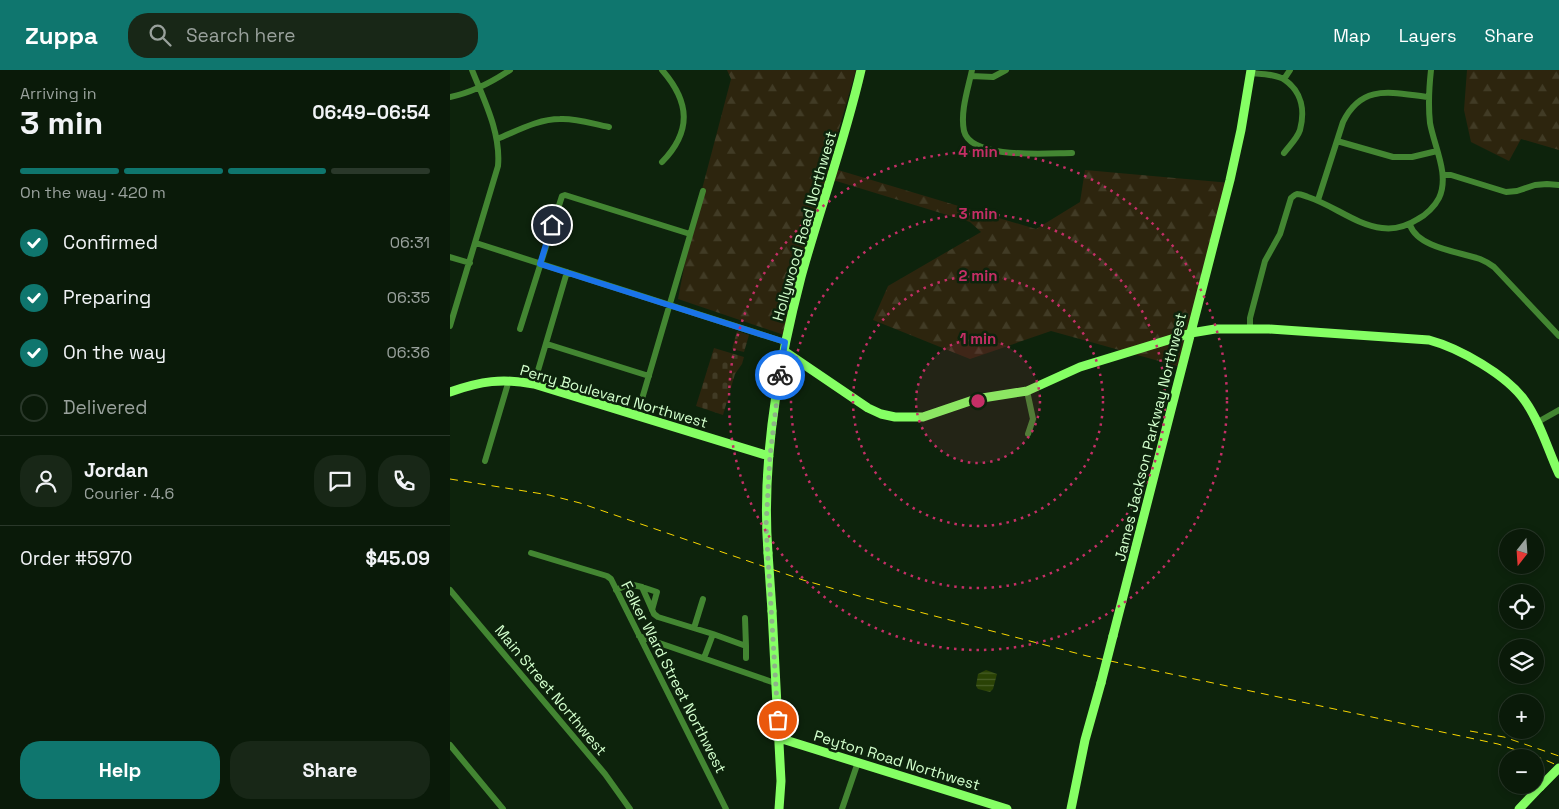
<!DOCTYPE html>
<html lang="en">
<head>
<meta charset="utf-8">
<style>
	:root { --surface:#0a1a09; --page:#182717; --text:#f1f3f6; --muted:#99a19c; --line:#2a382a; --accent:#0f766e }
	body { margin:0; font-family:"Space Grotesk",sans-serif; background:var(--page); color:var(--text); height:100vh; display:flex; flex-direction:column; font-size:19px; white-space:nowrap }
	* { box-sizing:border-box; margin:0 }
	p { font-size:16px; color:var(--muted) }
	.icon { flex:none; width:28px; height:28px; fill:none; stroke:currentColor; stroke-width:2; stroke-linecap:round; stroke-linejoin:round }
	.map { position:relative; flex:1; overflow:hidden }
	.side { display:flex; flex-direction:column; background:var(--surface); width:450px }
	.side>* { flex:none }
	.needle { width:32px; rotate:197deg }
	.fabs { position:absolute; left:1049px; top:459px; display:grid; gap:10px }
	.fabs a { display:grid; place-items:center; width:45px; height:45px; border-radius:50%; background:var(--surface); box-shadow:0 2px 8px #0003,0 0 0 1px var(--line); font-size:25px }
	.pin { position:absolute; display:grid; place-items:center; width:42px; height:42px; color:#fff; margin:-21px; border:2px solid #fff; border-radius:50%; box-shadow:0 1px 5px #0007 }
	.courier { position:absolute; display:grid; place-items:center; width:50px; height:50px; margin:-25px; border:4px solid #1a73e8; border-radius:50%; background:#fff; color:#222; box-shadow:0 1px 6px #0007 }
	.head em { font-style:normal; font-weight:800 }
	.head div { display:flex; flex-direction:column-reverse }
	.head { display:flex; align-items:center; justify-content:space-between; height:85px; padding:0 20px }
	h1 { font-size:32px; font-weight:800; line-height:38px }
	.bar { display:grid; grid-template-columns:repeat(4,1fr); gap:8px 5px; align-content:center; height:60px; padding:0 20px }
	.bar i { height:6px; border-radius:4px; background:var(--line) }
	.bar .on { background:var(--accent) }
	.bar p { grid-column:span 4 }
	.line { display:flex; align-items:center; gap:12px; padding:0 20px; border-top:1px solid var(--line) }
	.line div { flex:1 }
	.round { display:grid; place-items:center; flex:none; width:52px; height:52px; border-radius:20px; background:var(--page) }
	ol { padding:0 20px; list-style:none }
	li { display:flex; align-items:center; gap:15px; height:55px }
	li p { margin-inline-start:auto }
	li .icon { padding:5px; border-radius:50%; background:var(--accent); color:#fff; stroke-width:4 }
	li:last-child { color:var(--muted) }
	li i { width:28px; height:28px; border:2px solid var(--line); border-radius:50% }
	.cta { display:flex; gap:10px; margin-top:auto; padding:10px 20px }
	.cta a { flex:1; height:58px; border-radius:20px; background:var(--accent); color:#fff; font-size:20px; font-weight:800; line-height:58px; text-align:center }
	.cta a+a { background:var(--page); color:var(--text) }
	header { display:flex; align-items:center; gap:30px; box-sizing:border-box; height:70px; padding:0 25px; background:var(--accent); color:#fff }
	header strong { font-size:24px }
	nav { display:flex; gap:28px; margin-inline-start:auto; font-size:18px }
	.search { width:350px; height:45px; background:var(--page); display:flex; align-items:center; gap:12px; box-sizing:border-box; padding:0 18px; border-radius:20px; color:var(--muted); font-size:19px }
	main { display:flex; flex:1; min-height:0 }
	.map>svg:first-child { display:block }
</style>
</head>
<body>
<header>
<strong>Zuppa</strong>
<div class="search"><svg class="icon" aria-label="search" viewBox="0 0 24 24"><circle cx="10" cy="10" r="6"/><path d="M15 15l6 6"/></svg>Search here</div>
<nav><a>Map</a><a>Layers</a><a>Share</a></nav>
</header>
<main>
<section class="side">
<div class="head"><div><h1>3 min</h1><p>Arriving in</p></div><em>06:49–06:54</em></div>
<div class="bar"><i class="on"></i><i class="on"></i><i class="on"></i><i></i><p>On the way · 420 m</p></div>
<ol>
<li><svg class="icon" aria-label="check" viewBox="0 0 24 24"><path d="M5 12l5 5 9-10"/></svg>Confirmed<p>06:31</p></li>
<li><svg class="icon" aria-label="check" viewBox="0 0 24 24"><path d="M5 12l5 5 9-10"/></svg>Preparing<p>06:35</p></li>
<li><svg class="icon" aria-label="check" viewBox="0 0 24 24"><path d="M5 12l5 5 9-10"/></svg>On the way<p>06:36</p></li>
<li><i></i>Delivered</li>
</ol>
<div class="line" style="height:90px"><a class="round"><svg class="icon" aria-label="person" viewBox="0 0 24 24"><circle cx="12" cy="8" r="4"/><path d="M4 21q1-7 8-7t8 7"/></svg></a><div><b>Jordan</b><p>Courier · 4.6</p></div><a class="round"><svg class="icon" aria-label="chat" viewBox="0 0 24 24"><path d="M4 5h16v11H9l-5 4z"/></svg></a><a class="round"><svg class="icon" aria-label="phone" viewBox="0 0 24 24"><path d="M5 4h4l2 5-3 2q2 4 5 5l2-3 5 2v4C11 20 4 13 5 4z"/></svg></a></div>
<div class="line" style="height:65px"><div>Order #5970</div><b>$45.09</b></div>
<div class="cta"><a>Help</a><a>Share</a></div>
</section>
<div class="map">
<svg width="1109" height="739" viewBox="0 0 1109 739">
	<defs>
		<pattern id="forest-firs" width="22" height="20" patternUnits="userSpaceOnUse" patternTransform="scale(1.25)"><rect width="22" height="20" fill="#2d250e"/><path d="M5 1l3.5 6h-7zM16 11l3.5 6h-7z" fill="#413b25"/></pattern>
		<pattern id="cemetery-stones" width="16" height="16" patternUnits="userSpaceOnUse" patternTransform="scale(1.25)"><rect width="16" height="16" fill="#2d250e"/><path d="M2 7V4a2 2 0 0 1 4 0v3zM10 15v-3a2 2 0 0 1 4 0v3z" fill="#413b25"/></pattern>
		<pattern id="water-rules" width="6" height="5" patternUnits="userSpaceOnUse" patternTransform="scale(1.25)"><rect width="6" height="5" fill="#2a4205"/><path d="M0 2.5h6" fill="none" stroke="#485e28"/></pattern>
	</defs>
	<rect width="100%" height="100%" fill="#0d230c"/>
	<path fill="url(#forest-firs)" d="M277 0H406L378 97 586 159 630 132 635 100 781 113 734 298 601 261 520 289 423 250 438 216 531 162 520 152 383 110 370 148 340 267 228 229 241 161 281 9Z
		M1017 0H1109V80L1071 69 1059 91 1021 72 1014 40Z"/>
	<path fill="url(#cemetery-stones)" d="M287 261 299 265 294 282 282 279Z
		M264 278 294 287 292 294 285 304 273 345 246 336Z"/>
	<path fill="url(#water-rules)" d="M536 600 547 604 543 619 540 622 528 619 526 616 528 604Z"/>
	<g fill="none" stroke-linecap="round" stroke-linejoin="round">
		<path stroke="#438632" stroke-width="6" d="M522 0C518 19 510 42 514 61 521 90 599 83 622 83
			M800 3C811 4 827 4 835 10 852 22 855 41 850 60 847 69 839 76 834 83
			M521 6 543 7 556 0
			M834 9 840 0
			M0 27C21 23 42 12 60 0
			M47 69C67 61 88 49 110 49 126 48 143 54 159 57
			M887 71 943 87H962L987 81
			M212 92C242 61 240 32 212 0
			M993 105H1001L1056 122 1067 121 1085 115 1097 114 1109 115
			M868 130 893 52C912 13 942 23 978 27
			M960 155C968 178 1010 182 1030 189 1035 191 1040 194 1044 197L1109 266
			M26 173 335 272
			M0 187 20 193
			M0 256 48 96C51 63 34 30 22 0
			M800 258V248L815 191 830 164 841 128C844 126 844 125 847 124 851 124 855 126 858 127 883 135 906 155 932 158 946 160 957 156 968 149 976 145 985 136 989 128 1000 105 984 76 980 53 978 35 979 18 981 0
			M70 259 112 126 115 125 240 164
			M97 274 199 306
			M84 314 117 202
			M577 321 583 349 578 364
			M187 346 253 121
			M1086 353 1109 340
			M35 391 59 310
			M81 483 157 506 161 509 276 739
			M192 517 207 522 202 540
			M0 520 155 704 180 739
			M166 520 179 514 192 517 204 544 208 547 263 564
			M295 548 296 576
			M244 558 253 529
			M189 566 325 613
			M254 588 263 564 296 576V588
			M0 675 53 739
			M392 739 408 692"/>
		<path stroke="#85ff64" stroke-width="9" d="M334 281 418 338 431 344 445 347H473L526 329 577 321 630 297 741 263 765 259H819L979 270C1009 278 1057 305 1075 331 1090 352 1098 380 1109 404
			M0 322C31 311 52 308 84 314L319 386
			M318 483C311 392 328 295 351 207 370 138 395 70 411 0
			M322 541 331 711 329 739
			M663 566 780 110 791 60 801 0
			M329 668 557 739
			M621 739 635 670 651 613
			M1069 739 1090 717"/>
		<path stroke="#f8d600" stroke-width="1" stroke-dasharray="8 6" stroke-linecap="butt" d="M0 409 99 425 130 433 353 510 416 528 637 586 1048 674 1093 689 1109 696
			M1020 661 1054 667 1109 686"/>
		<path stroke="#85ff64" stroke-width="9" d="M318 483 322 541
			M651 613 663 566
			M1090 717 1109 698"/>
	</g>
	<g fill="none" stroke-linecap="round" stroke-linejoin="round">
		<path stroke="#8eb289" stroke-width="5" stroke-dasharray="0 9" d="M328 650 316 456 320 386 330 305"/>
		<path stroke="#1a73e8" stroke-width="6" d="M102 155 90 194 335 272 330 305"/>
	</g>
	<circle cx="528" cy="331" r="62" fill="#c42f66" fill-opacity=".12"/>
	<g fill="none" stroke="#c42f66" stroke-width="2.5" stroke-dasharray="2.5 5">
		<circle cx="528" cy="331" r="62"/>
		<circle cx="528" cy="331" r="125"/>
		<circle cx="528" cy="331" r="187"/>
		<circle cx="528" cy="331" r="249"/>
	</g>
	<g text-anchor="middle" dominant-baseline="central" stroke-width="5" stroke-linejoin="round" paint-order="stroke">
		<g font-size="15" fill="#d3ffcd" stroke="#0d230c">
			<text transform="translate(354 156) rotate(-74)">Hollywood Road Northwest</text>
			<text transform="translate(164 326) rotate(16)">Perry Boulevard Northwest</text>
			<text transform="translate(700 367) rotate(-76)">James Jackson Parkway Northwest</text>
			<text transform="translate(224 607) rotate(63)">Felker Ward Street Northwest</text>
			<text transform="translate(101 620) rotate(50)">Main Street Northwest</text>
			<text transform="translate(447 690) rotate(17)">Peyton Road Northwest</text>
		</g>
	</g>
	<circle cx="528" cy="331" r="8" fill="#c42f66" stroke="#0d230c" stroke-width="2.5"/>
	<g font-size="15" text-anchor="middle" font-weight="bold" fill="#c42f66" stroke="#0d230c" stroke-width="5" stroke-linejoin="round" paint-order="stroke">
		<text x="528" y="87">4 min</text>
		<text x="528" y="149">3 min</text>
		<text x="528" y="211">2 min</text>
		<text x="528" y="274">1 min</text>
	</g>
</svg>
<div class="fabs">
<a><svg class="needle" viewBox="-14 -14 28 28"><path d="M0-13l5 13h-10z" fill="#e53935"/><path d="M0 13l5-13h-10z" fill="#99a19c"/></svg></a>
<a><svg class="icon" aria-label="locate" viewBox="0 0 24 24"><circle cx="12" cy="12" r="6"/><path d="M12 2v4M12 18v4M2 12h4M18 12h4"/></svg></a>
<a><svg class="icon" aria-label="layers" viewBox="0 0 24 24"><path d="M12 4l9 5-9 5-9-5zM3 14l9 5 9-5"/></svg></a>
<a>+</a>
<a>−</a>
</div>
<div class="pin" style="left:328px;top:650px;background:#ea580c"><svg class="icon" aria-label="bag" viewBox="0 0 24 24"><path d="M5 8h14l-1 12H6zM9 8a3 3 0 0 1 6 0"/></svg></div>
<div class="pin" style="left:102px;top:155px;background:#1f2937"><svg class="icon" aria-label="home" viewBox="0 0 24 24"><path d="M3 11l9-7 9 7M6 9v11h12V9"/></svg></div>
<div class="courier" style="left:330px;top:305px"><svg class="icon" aria-label="bike" viewBox="0 0 24 24"><circle cx="6" cy="16" r="4"/><circle cx="18" cy="16" r="4"/><path d="M6 16l4-8h5l3 8M10 8l3 8H6M13 5h3"/></svg></div>
</div>
</main>
</body>
</html>
